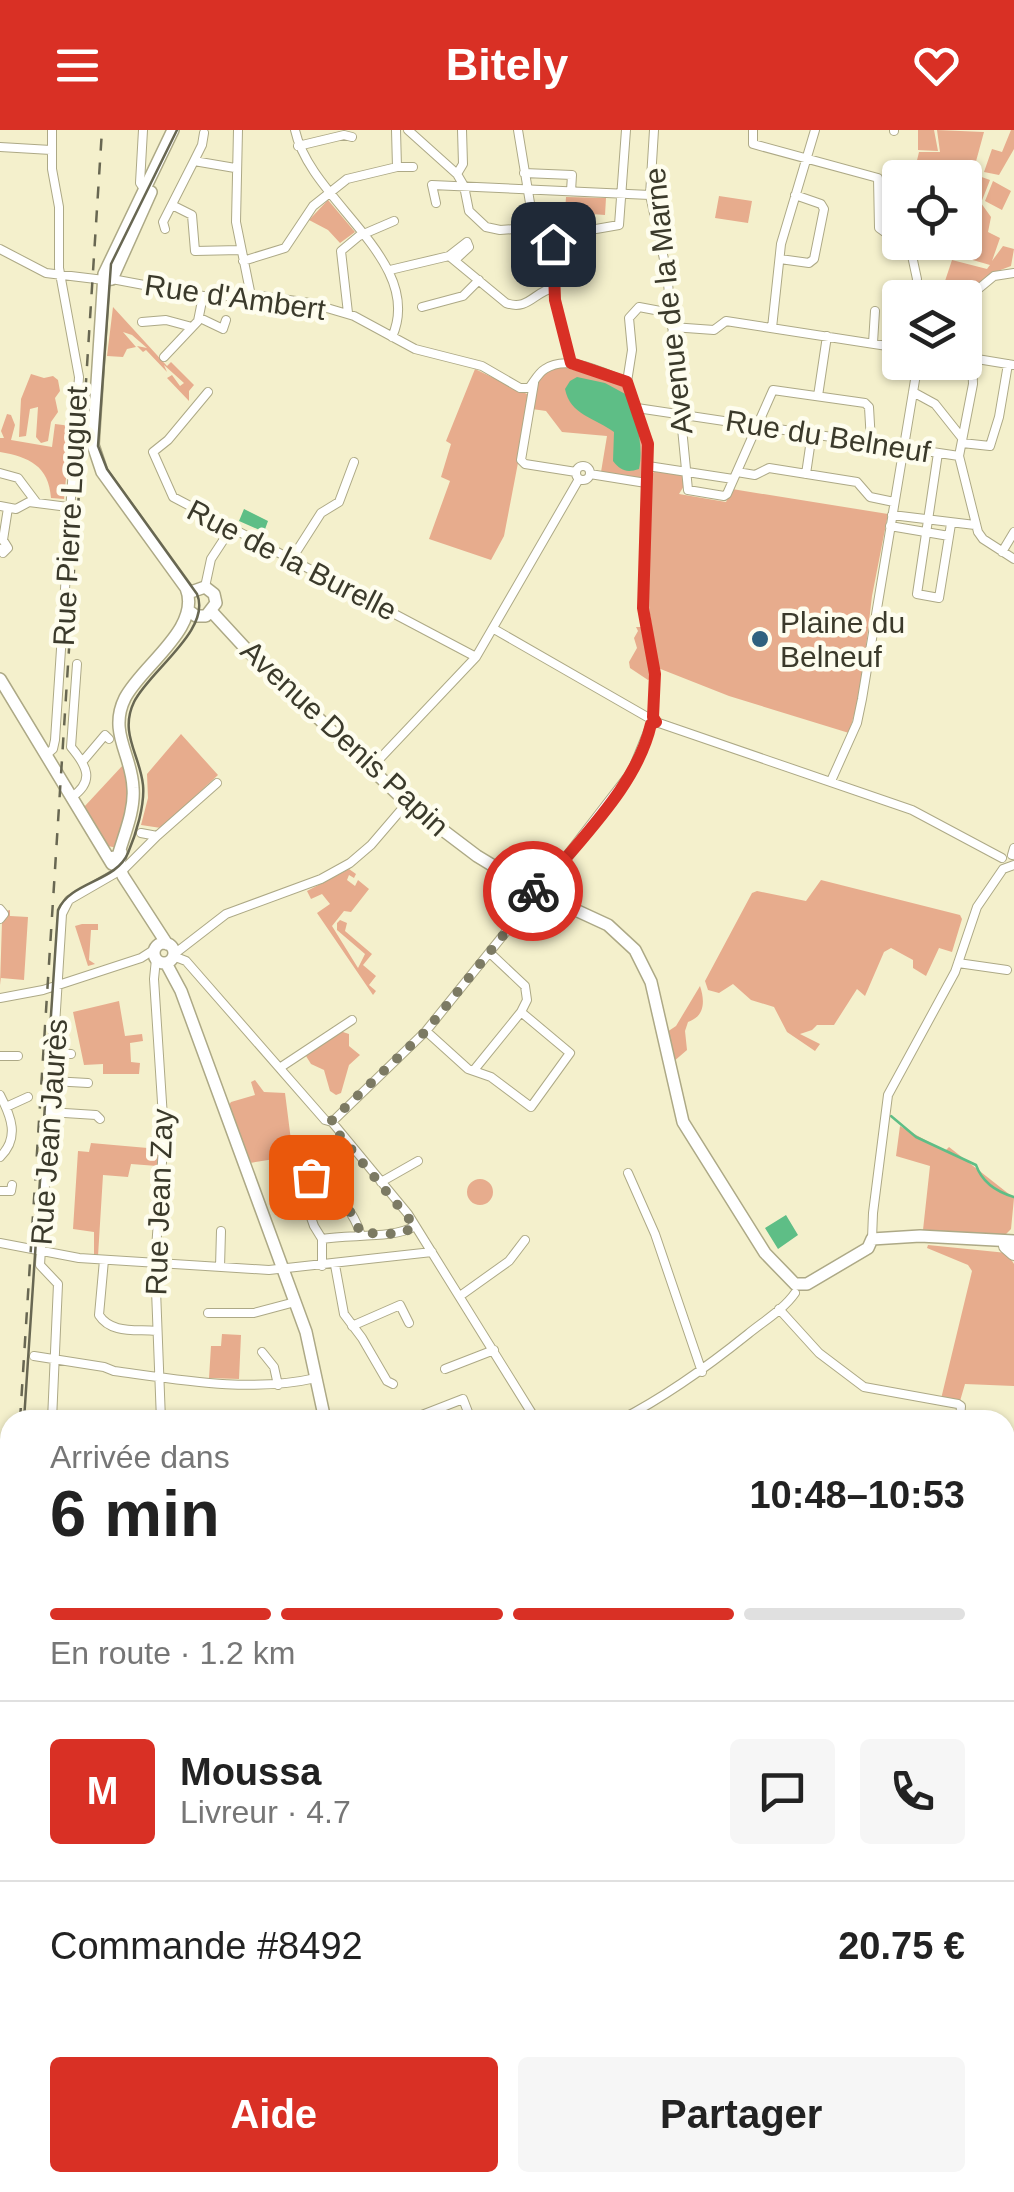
<!DOCTYPE html>
<html lang="fr">
<head>
<meta charset="utf-8">
<style>
	:root { --surface:#fff; --page:#f6f6f6; --text:#222; --muted:#767676; --line:#e0e0e0; --accent:#d93025 }
	body { margin:0; font-family:Helvetica,sans-serif; background:var(--page); color:var(--text); height:100vh; display:flex; flex-direction:column; font-size:38px; white-space:nowrap }
	* { box-sizing:border-box; margin:0 }
	p { font-size:32px; color:var(--muted) }
	.icon { flex:none; width:55px; height:55px; fill:none; stroke:currentColor; stroke-width:2; stroke-linecap:round; stroke-linejoin:round }
	.map { position:relative; flex:1; overflow:hidden }
	.drawer { position:absolute; left:0px; top:1280px; width:1015px; height:782px; display:flex; flex-direction:column; background:var(--surface); border-radius:30px 30px 0 0; box-shadow:0 2px 8px #0004 }
	.drawer>* { flex:none }
	.buttons { position:absolute; left:882px; top:30px; display:grid; gap:20px }
	.buttons a { display:grid; place-items:center; width:100px; height:100px; border-radius:10px; background:var(--surface); box-shadow:0 2px 8px #0004; font-size:50px }
	.pin { position:absolute; display:grid; place-items:center; width:85px; height:85px; color:#fff; margin:-42px; border-radius:20px; box-shadow:0 5px 15px #0006 }
	.courier { position:absolute; display:grid; place-items:center; width:100px; height:100px; margin:-50px; border:8px solid #d93025; border-radius:50%; background:#fff; color:#222; box-shadow:0 2px 12px #0007 }
	.head em { font-style:normal; font-weight:700 }
	.head div { display:flex; flex-direction:column-reverse }
	.head { display:flex; align-items:center; justify-content:space-between; height:170px; padding:0 50px }
	h1 { font-size:65px; font-weight:700; line-height:75px }
	.bar { display:grid; grid-template-columns:repeat(4,1fr); gap:15px 10px; align-content:center; height:120px; padding:0 50px }
	.bar i { height:12px; border-radius:8px; background:var(--line) }
	.bar .selected { background:var(--accent) }
	.bar p { grid-column:span 4 }
	.line { display:flex; align-items:center; gap:25px; padding:0 50px; border-top:2px solid var(--line) }
	.line div { flex:1 }
	.round { display:grid; place-items:center; flex:none; width:105px; height:105px; border-radius:10px; background:var(--page) }
	.cta { display:flex; gap:20px; margin-top:auto; padding:20px 50px }
	.cta a { flex:1; height:115px; border-radius:10px; background:var(--accent); color:#fff; font-size:40px; font-weight:700; line-height:115px; text-align:center }
	.cta a+a { background:var(--page); color:var(--text) }
	header { display:flex; justify-content:space-between; align-items:center; height:130px; padding:0 50px; background:var(--accent); color:#fff; font-size:45px; font-weight:700 }
	.map>svg:first-child { display:block }
</style>
</head>
<body>
<header><svg class="icon" aria-label="menu" viewBox="0 0 24 24"><path d="M4 6h16M4 12h16M4 18h16"/></svg>Bitely<svg class="icon" aria-label="heart" viewBox="0 0 24 24"><path d="M12 20l-8-8c-3-5 5-10 8-4 3-6 11-1 8 4z"/></svg></header>
<div class="map">
<svg width="1014" height="2062" viewBox="0 0 1014 2062">
	<rect width="100%" height="100%" fill="#f4f0cc"/>
	<path fill="#e7ac8d" d="M918 0H934L938 21 918 20Z
		M937 0 984 2 975 35 968 36 956 47H913L919 22H940Z
		M1011 0H1014V19L999 45 984 42 992 19 1002 22Z
		M976 45 990 50 981 73 991 87 988 102 1000 108 992 131 1003 116 1014 119 1011 136 990 144 969 161 945 151 952 130 987 139 990 135 952 124 958 113 965 112 968 62Z
		M993 51 1011 61 1002 80 985 71Z
		M719 66 752 71 748 93 715 88Z
		M566 67 606 68 605 85 565 82Z
		M328 70 355 102 340 113 328 100 309 90Z
		M113 177 167 236 171 232 194 255 189 261V271L167 248 172 245 180 256 184 253 164 235 167 242 146 220 143 222 137 216 147 218 132 205 123 202 136 217 127 219 123 227 107 226Z
		M560 236 622 254C640 283 644 315 644 349L601 342 607 306 562 302 546 281 532 279C536 258 537 243 560 236Z
		M475 239 527 264 530 270 504 406 491 430 429 409 450 351 441 347 451 314 446 311Z
		M31 244 44 248 53 246 58 250 60 261 55 268 58 282 51 292 48 311 41 313 36 307 38 277 30 279 26 306 19 307 21 269Z
		M7 284 11 285 15 295 11 310 52 317 55 294 71 296 64 369 51 368C49 336 29 327 0 322V308H4L1 301Z
		M656 340 683 345 684 356 679 364 726 372 732 359 888 384 872 466 861 560 849 603 729 566 658 538 647 464 651 345Z
		M636 497H641L651 548 648 550 630 538 629 532 637 518 634 508 638 501Z
		M181 604 218 645 161 698 141 695 148 668 147 644Z
		M123 635C134 665 125 688 117 718L108 716 84 677Z
		M349 739 356 744 354 748 349 745 347 750 355 756 358 750 369 759 351 782 344 781 332 796 358 838 365 824 337 800V793L340 790 347 793 345 801 372 824 363 835 376 846 369 855 376 861 373 865 317 783 330 774 322 764 311 769 307 761Z
		M821 750 960 785 962 789 952 822 939 818 926 846 913 838V830L891 818 884 822 865 866 857 859 834 895H817L812 900 800 904 820 914 815 921 787 902 774 877 751 870 733 854 719 863 708 860 705 851 752 763 757 761 806 771Z
		M10 780V786L28 787 24 850 1 848 0 855 2 792 6 781Z
		M82 794H98V800H91L89 830 95 834 88 836 75 796Z
		M700 856C705 871 705 886 688 892L685 901 687 920 673 932 667 902 676 896Z
		M119 871 125 906 142 904 143 911 130 913 131 932 140 933 139 944H103V934L84 935 73 882Z
		M340 901 349 904V916L360 925 349 935 341 963 336 965 330 961 324 940 311 934 306 926Z
		M255 950 264 962 285 963 293 1026 250 1033 229 975 231 972 255 965 251 952Z
		M900 996 945 1021 949 1017 1014 1068 1011 1099 1005 1105 930 1103 923 1100 930 1036 896 1026Z
		M91 1013 159 1019 157 1036 131 1034 128 1047 103 1045 98 1126H94V1102L73 1099 78 1021 89 1022Z
		M467 1062a13 13 0 1 1 26 0a13 13 0 1 1-26 0Z
		M928 1115 1007 1123 1014 1134V1256L965 1254 960 1271 941 1269 972 1141 968 1135 927 1118Z
		M222 1204 241 1205 239 1249 209 1248 211 1216H221Z
		M0 1375H8L2 1477 0 1476Z
		M7 1547 10 1548V1661L0 1658Z
		M1014 1570V1619L1005 1616V1572Z
		M0 1670H10V1717L1 1740 0 1758Z
		M1014 1912V1960H1011L1008 1971 1014 1972V1981L1005 1989V1956Z
		M295 2052 467 2053 471 2062H294Z
		M678 2053H758L768 2062H695Z"/>
	<path fill="#5ebe86" d="M577 247 605 253 629 266C636 290 644 315 639 339 627 343 621 341 613 331L614 302C595 288 570 285 565 259L570 251Z
		M244 379 268 391 264 402 239 391Z
		M786 1085 798 1105 778 1119 765 1098Z"/>
	<g fill="none" stroke-linecap="round" stroke-linejoin="round">
		<path stroke="#5ebe86" stroke-width="2.5" d="M891 986 916 1007 976 1035C982 1052 997 1062 1014 1067
			M704 2052 712 2062"/>
		<g stroke="#ada986" stroke-width="10">
			<path id="minor" d="M143 0 140 53 144 59
				M238 0 236 92 251 166
				M295 0C310 71 426 131 392 207
				M408 0 457 44 464 56 469 81 486 97 500 100 547 97 596 99 619 95 626 0
				M518 0 530 73 553 110 555 169 571 233
				M654 0 650 65 667 143 688 360 724 366 727 364 773 260 865 273 869 277 871 312
				M753 0V14L878 48 879 98 911 121 917 149 914 168
				M894 1V0
				M298 16 344 5 352 7
				M0 17 51 20
				M194 31 202 15 204 3
				M397 37H413
				M524 43 572 45 571 61
				M457 44 463 34 462 0
				M436 73 432 55 650 65
				M172 75 192 85 195 121 240 120
				M165 99 163 92 194 31 235 38
				M0 119 46 143 104 150
				M449 126 467 112 469 117 455 130
				M553 129H581L585 126
				M780 129 809 133 814 129 824 79 821 74 795 65
				M243 131 285 118 313 76 347 49 397 37 396 0
				M390 140 449 126 506 173C528 181 534 162 553 158
				M112 149 203 166H261L310 173 354 186 415 219 482 236 520 258H529C534 252 538 243 545 239 568 223 605 244 627 252
				M965 170 994 146 1014 143
				M422 177 463 166 479 150
				M348 183 341 121 359 106 394 91
				M200 188 223 199 226 190
				M142 192 166 190 192 197
				M672 197 714 200 726 191 900 218
				M772 198 781 114 815 0
				M873 213 875 181
				M164 227 198 191 203 166
				M965 227 1014 235
				M972 228 973 254 959 326 978 402 983 409 1014 429
				M534 253 521 330 525 334 576 342
				M208 262 168 310 153 322 173 367 476 527
				M913 262 935 274 962 308
				M818 266 827 206
				M637 278 959 326
				M962 313 990 316 999 287 1008 234
				M938 323 917 464 939 468 951 394
				M648 336 733 349
				M576 343a7 7 0 1 1 14 0a7 7 0 1 1-14 0Z
				M737 342 755 345 769 338 857 352 870 367 894 372
				M0 343 18 348 36 372
				M590 344 646 353
				M806 344 812 303
				M0 376 16 379 29 372 68 377
				M892 385 975 395
				M890 396 949 406
				M0 419 3 423 8 418 3 410 8 378
				M1002 422 1014 402
				M291 430 321 383 339 372 354 332
				M205 457 211 429 230 400
				M494 499 649 588
				M653 587 655 544 643 478 648 315 627 252 632 220 629 188 639 177 671 183
				M656 592 912 680 1002 728
				M46 625 53 619 55 610 79 247 59 138V77L52 39V0
				M83 631 105 605 109 609
				M370 639 476 527 579 349
				M831 651 857 593 862 569 918 232
				M72 667C95 651 87 636 71 617L77 534
				M141 703 157 706 217 653
				M1012 725 1014 718
				M121 742 157 706
				M541 759 632 641 651 594
				M0 779 4 784 0 789
				M173 825 226 784 321 749 350 733 371 715 407 673
				M173 826 186 831 325 990 332 992 408 1084 536 1290
				M156 829 154 849 164 1003 155 1134 161 1290
				M958 833 1007 840
				M0 868 43 860 141 828 155 819
				M426 901 468 939 491 947 531 977 570 923 521 882 527 870 525 856 490 823
				M54 923 71 924
				M0 926H18
				M281 937 352 890
				M474 940 521 882
				M52 951 88 953
				M0 965C11 986 20 1008 0 1027
				M6 977 28 967
				M49 982 96 985 100 989
				M332 992 426 901 534 767
				M628 1043 655 1104 702 1242
				M285 1051 302 1054
				M381 1052 418 1031
				M0 1061H11L12 1055
				M322 1109 314 1096 301 1059 302 1054 311 1047H318C335 1062 354 1081 360 1103
				M322 1109C349 1104 394 1109 415 1096
				M322 1109V1136
				M872 1109 873 1083 888 965 955 842 977 777 1003 739 1014 735
				M0 1113 79 1128 269 1140 432 1122
				M104 1130 99 1185C111 1204 136 1199 156 1201
				M335 1135 344 1184 362 1208 387 1251 393 1254
				M220 1137 221 1101
				M460 1166 509 1131 525 1110
				M779 1179 819 1223 864 1257 958 1274 961 1276 960 1290
				M208 1183H254L295 1172
				M352 1196 400 1175 409 1193
				M262 1222 274 1237 278 1255
				M34 1226 104 1237 114 1241C180 1250 251 1263 316 1248
				M445 1239 494 1220
				M52 1288 72 1290
				M52 1290 58 1154 40 1135 62 784 69 770 121 740
				M409 1290 463 1269 468 1282
				M620 1290C667 1266 707 1237 748 1204 764 1191 784 1179 795 1163
				M0 1319 10 1320
				M6 1542 10 1543
				M0 1664 10 1665
				M1005 1754 1014 1750
				M0 1937 10 1945
				M502 2052 513 2062
				M16 2062 20 2052
				M86 2062V2052
				M286 2062 287 2052
				M635 2062 643 2052"/>
		</g>
		<g stroke="#ada986" stroke-width="14">
			<path id="major" d="M104 150 112 149 151 62
				M188 463 205 457 214 464 216 473 206 486H196L189 481
				M212 482 247 520 407 673 477 726 533 760
				M0 549 112 734
				M121 722 119 736 123 746 167 814
				M110 728 118 726C124 705 135 680 133 658 132 625 108 602 125 568 142 535 202 498 186 458L102 342 93 315 104 144 173 0
				M543 765 608 795 635 820 651 852 683 992 765 1123 795 1154
				M154 823a10 10 0 1 1 20 0a10 10 0 1 1-20 0Z
				M166 833 181 861 306 1202 325 1290
				M868 1118 872 1109 920 1106 1014 1111
				M795 1154H807L868 1118
				M474 2052 478 2062"/>
		</g>
		<g stroke="#ada986" stroke-width="16">
			<path id="highway" d="M1006 1116 1014 1123
				M1005 1891 1014 1852
				M1005 1919 1013 1885
				M980 2062V2052"/>
		</g>
		<use href="#minor" stroke="#fff" stroke-width="8"/>
		<use href="#major" stroke="#fff" stroke-width="11"/>
		<use href="#highway" stroke="#fff" stroke-width="14"/>
		<path stroke="#686752" stroke-width="2.5" d="M24 1290 58 780C71 751 116 752 128 723 136 704 145 675 143 655 140 625 119 603 134 572 149 541 212 500 197 464L107 339 98 316 111 134 177 0"/>
		<path stroke="#686752" stroke-width="2.5" stroke-dasharray="12 12" stroke-linecap="butt" d="M20 1290 102 0
			M0 1607 10 1443"/>
	</g>
	<g fill="none" stroke-linecap="round" stroke-linejoin="round">
		<path stroke="#7c7a63" stroke-width="10" stroke-dasharray="0 18" d="M311 1047 318 1048C335 1062 354 1081 360 1103L401 1104 415 1096 332 996V990L426 901 534 767 533 761"/>
		<path stroke="#d93025" stroke-width="12" d="M533 761 543 756C581 707 637 656 651 594L656 592 653 587 655 544 643 478 648 314 627 252 571 233 555 170 553 114"/>
	</g>
	<circle fill="#2f617e" stroke="#fefdee" stroke-width="4" cx="760" cy="509" r="10"/>
	<g text-anchor="middle" dominant-baseline="central" stroke-width="9" stroke-linejoin="round" paint-order="stroke">
		<g font-size="30" fill="#3b3a2b" stroke="#fefdee">
			<text transform="translate(235 167) rotate(8)">Rue d'Ambert</text>
			<text transform="translate(668 171) rotate(-96)">Avenue de la Marne</text>
			<text transform="translate(828 306) rotate(9)">Rue du Belneuf</text>
			<text transform="translate(70 386) rotate(-87)">Rue Pierre Louguet</text>
			<text transform="translate(292 430) rotate(27)">Rue de la Burelle</text>
			<text transform="translate(345 608) rotate(43)">Avenue Denis Papin</text>
			<text transform="translate(49 1002) rotate(-86)">Rue Jean Jaurès</text>
			<text transform="translate(159 1072) rotate(-88)">Rue Jean Zay</text>
		</g>
		<g font-size="30" fill="#3b3a2b" stroke="#fefdee" text-anchor="start">
			<text x="780" y="492">Plaine du<tspan x="780" dy="34">Belneuf</tspan></text>
		</g>
	</g>
</svg>
<div class="buttons">
<a><svg class="icon" aria-label="locate" viewBox="0 0 24 24"><circle cx="12" cy="12" r="6"/><path d="M12 2v4M12 18v4M2 12h4M18 12h4"/></svg></a>
<a><svg class="icon" aria-label="layers" viewBox="0 0 24 24"><path d="M12 4l9 5-9 5-9-5zM3 14l9 5 9-5"/></svg></a>
</div>
<div class="pin" style="left:311px;top:1047px;background:#ea580c"><svg class="icon" aria-label="bag" viewBox="0 0 24 24"><path d="M5 8h14l-1 12H6zM9 8a3 3 0 0 1 6 0"/></svg></div>
<div class="pin" style="left:553px;top:114px;background:#1f2937"><svg class="icon" aria-label="home" viewBox="0 0 24 24"><path d="M3 11l9-7 9 7M6 9v11h12V9"/></svg></div>
<div class="courier" style="left:533px;top:761px"><svg class="icon" aria-label="bike" viewBox="0 0 24 24"><circle cx="6" cy="16" r="4"/><circle cx="18" cy="16" r="4"/><path d="M6 16l4-8h5l3 8M10 8l3 8H6M13 5h3"/></svg></div>
<section class="drawer">
<div class="head"><div><h1>6 min</h1><p>Arrivée dans</p></div><em>10:48–10:53</em></div>
<div class="bar"><i class="selected"></i><i class="selected"></i><i class="selected"></i><i></i><p>En route · 1.2 km</p></div>
<div class="line" style="height:180px"><b class="round" style="background:var(--accent);color:#fff">M</b><div><b>Moussa</b><p>Livreur · 4.7</p></div><a class="round"><svg class="icon" aria-label="chat" viewBox="0 0 24 24"><path d="M4 5h16v11H9l-5 4z"/></svg></a><a class="round"><svg class="icon" aria-label="phone" viewBox="0 0 24 24"><path d="M5 4h4l2 5-3 2q2 4 5 5l2-3 5 2v4C11 20 4 13 5 4z"/></svg></a></div>
<div class="line" style="height:130px"><div>Commande #8492</div><b>20.75 €</b></div>
<div class="cta"><a>Aide</a><a>Partager</a></div>
</section>
</div>
</body>
</html>
